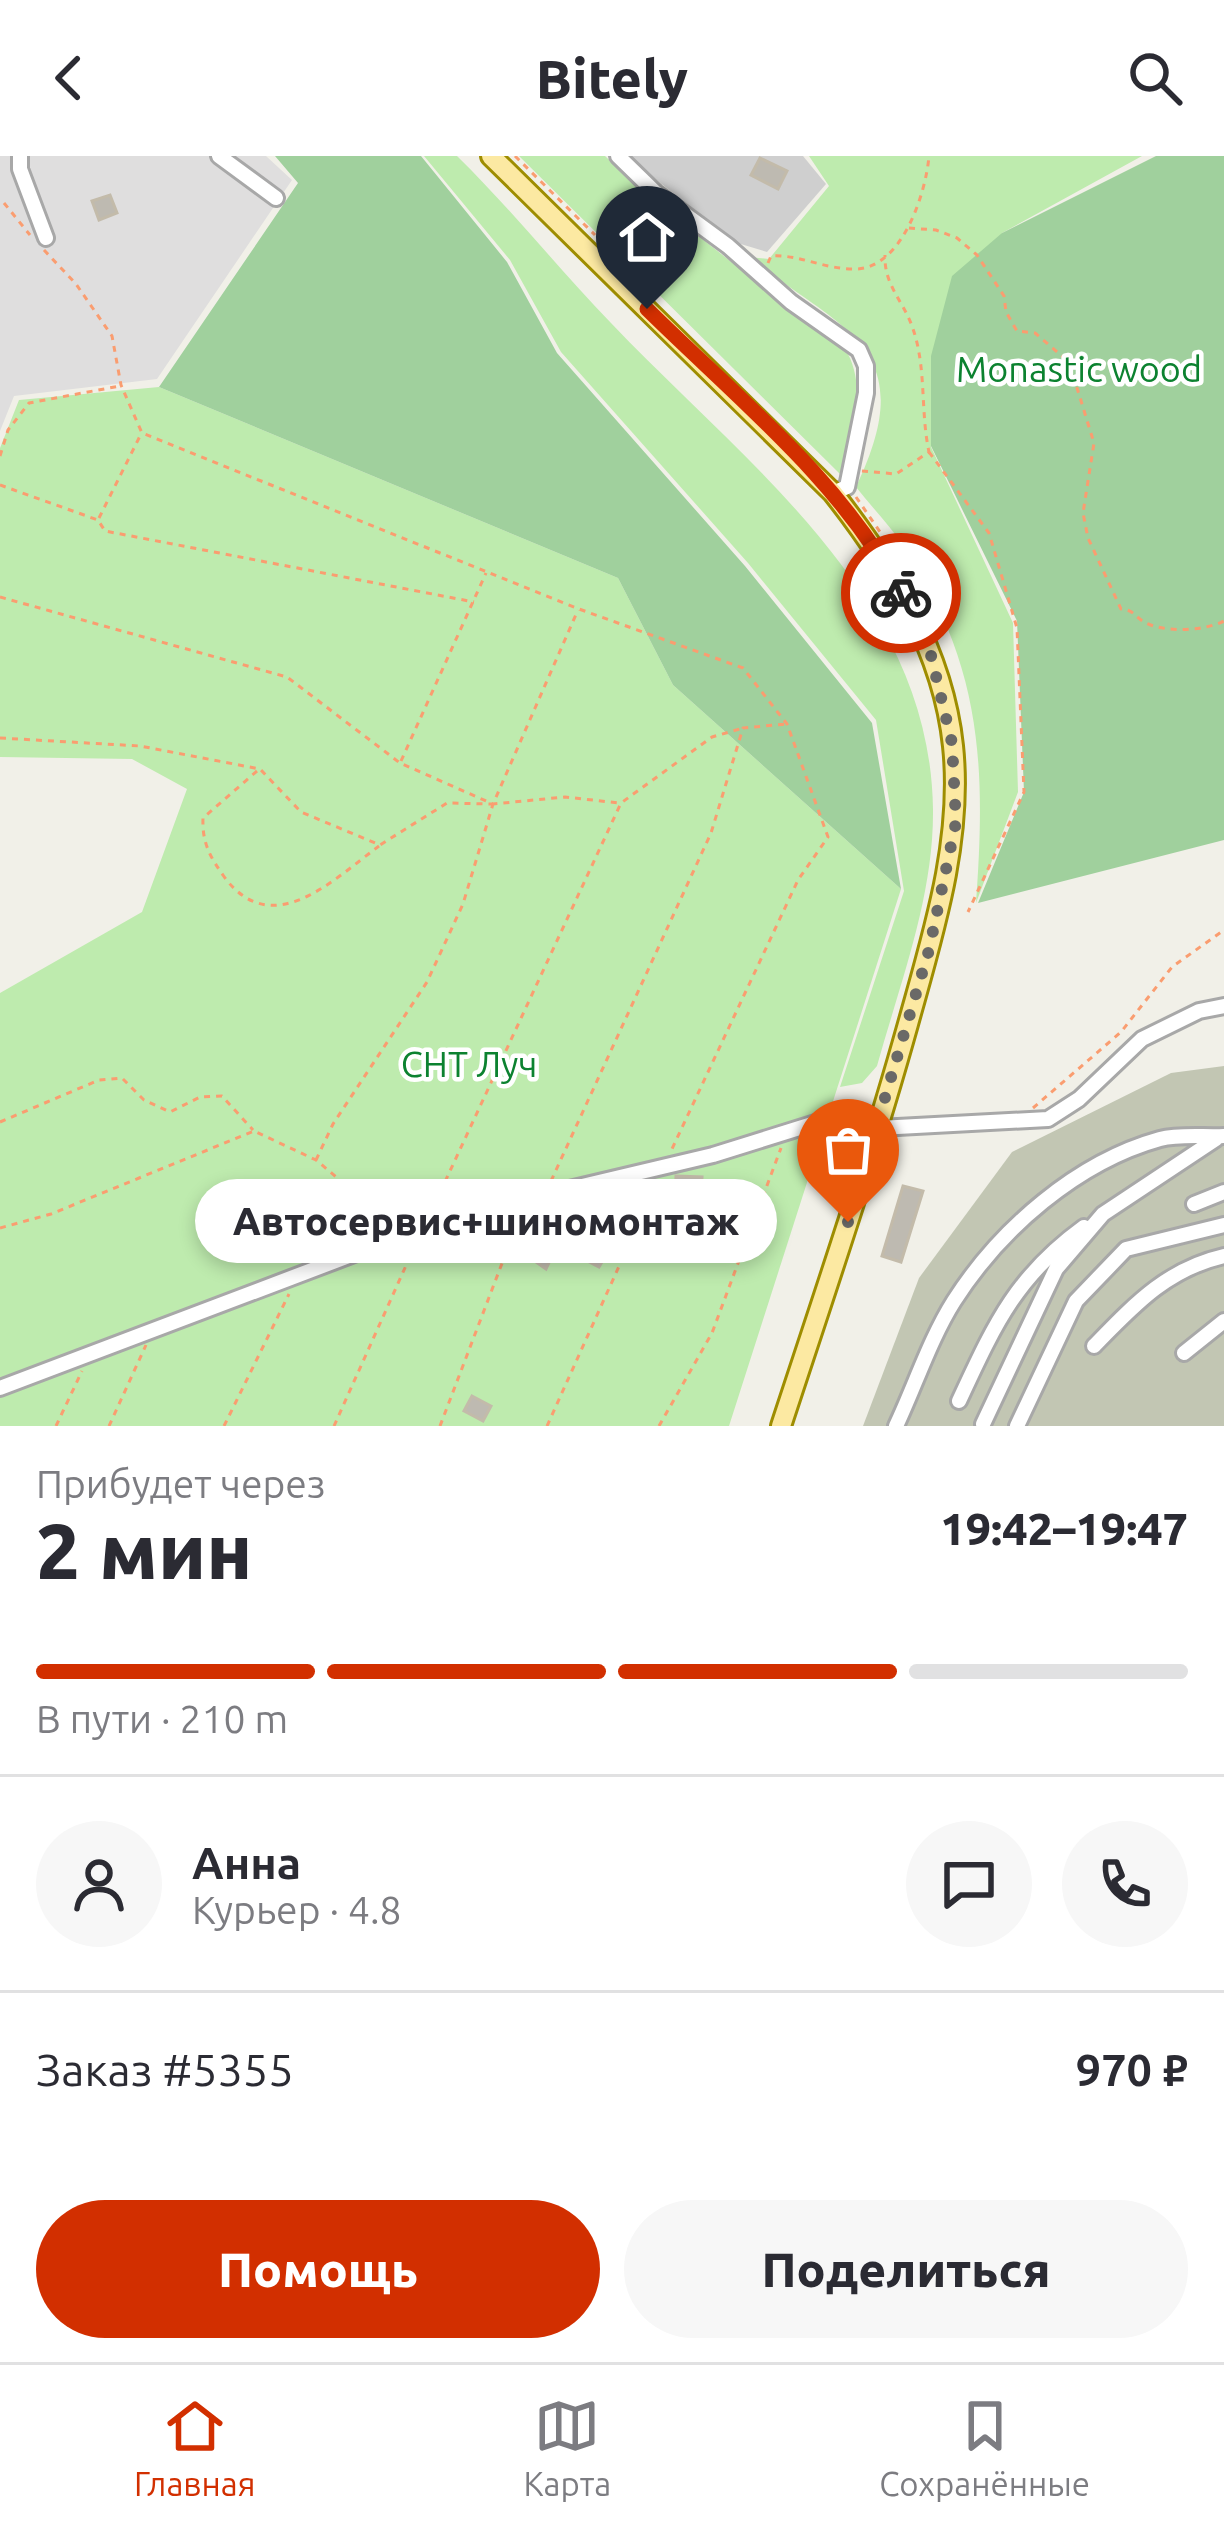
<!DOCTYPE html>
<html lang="ru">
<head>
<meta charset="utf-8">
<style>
	:root { --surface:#fff; --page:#f7f7f7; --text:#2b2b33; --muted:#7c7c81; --line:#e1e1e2; --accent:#d22f00 }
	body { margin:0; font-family:Ubuntu,sans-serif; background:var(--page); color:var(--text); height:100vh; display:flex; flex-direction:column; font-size:45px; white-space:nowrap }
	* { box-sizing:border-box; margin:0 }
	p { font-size:39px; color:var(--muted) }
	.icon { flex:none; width:66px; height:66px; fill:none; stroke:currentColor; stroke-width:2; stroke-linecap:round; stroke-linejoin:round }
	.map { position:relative; height:1270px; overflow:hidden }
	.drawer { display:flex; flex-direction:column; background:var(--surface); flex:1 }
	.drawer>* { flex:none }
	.pin { position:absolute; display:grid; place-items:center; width:102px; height:102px; color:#fff; margin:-123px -51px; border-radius:50% 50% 50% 0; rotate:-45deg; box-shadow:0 0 12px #0007 }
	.pin .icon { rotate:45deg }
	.courier { position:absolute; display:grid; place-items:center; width:120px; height:120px; margin:-60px; border:9px solid #d22f00; border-radius:50%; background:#fff; color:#222; box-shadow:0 3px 15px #0007 }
	.bubble { position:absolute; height:84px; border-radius:42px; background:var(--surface); box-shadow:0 6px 18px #0003; font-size:39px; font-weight:800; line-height:84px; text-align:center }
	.overview em { font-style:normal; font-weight:800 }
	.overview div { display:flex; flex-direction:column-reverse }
	.overview { display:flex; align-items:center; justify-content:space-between; height:204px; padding:0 36px }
	h1 { font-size:78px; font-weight:800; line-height:90px }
	.bar { display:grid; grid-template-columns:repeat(4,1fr); gap:18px 12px; align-content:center; height:144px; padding:0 36px }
	.bar i { height:15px; border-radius:9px; background:var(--line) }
	.bar .current { background:var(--accent) }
	.bar p { grid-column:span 4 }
	.line { display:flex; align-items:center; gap:30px; padding:0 36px; border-top:3px solid var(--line) }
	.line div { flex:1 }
	.round { display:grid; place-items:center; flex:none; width:126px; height:126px; border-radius:63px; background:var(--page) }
	.action { display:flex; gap:24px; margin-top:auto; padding:24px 36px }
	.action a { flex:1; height:138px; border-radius:72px; background:var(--accent); color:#fff; font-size:48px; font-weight:800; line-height:138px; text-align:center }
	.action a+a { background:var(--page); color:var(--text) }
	header { display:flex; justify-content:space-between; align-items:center; height:156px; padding:0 36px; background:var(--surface); font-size:54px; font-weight:800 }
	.dock { display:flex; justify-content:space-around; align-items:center; height:168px; border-top:3px solid var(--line); background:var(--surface); font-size:33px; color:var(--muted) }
	.dock a { display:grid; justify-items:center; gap:6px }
	.dock .current { color:var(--accent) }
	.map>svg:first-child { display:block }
</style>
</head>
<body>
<header><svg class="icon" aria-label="back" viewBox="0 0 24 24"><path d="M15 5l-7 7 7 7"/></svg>Bitely<svg class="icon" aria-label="search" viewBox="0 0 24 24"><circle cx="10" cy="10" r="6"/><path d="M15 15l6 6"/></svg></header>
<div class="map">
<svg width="1224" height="1270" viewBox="0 0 1224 1270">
	<rect width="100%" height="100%" fill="#f1f0e8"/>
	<path fill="#dfdede" d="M0 0H266L292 24 157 223 14 240 0 275Z"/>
	<path fill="#cfcfcf" d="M627 0H803L826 28 767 96 734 86Z"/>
	<path fill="#c2c6b3" d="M1224 910V1270H863L919 1122 1012 996 1171 917Z"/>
	<path fill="#beebae" d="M424 0H457C511 53 558 112 611 167 745 308 930 440 933 653 934 741 900 827 877 910L862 927 840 931 904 735 876 564 748 407 561 196 510 104Z
		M519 0H605L649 41 848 198C865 230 857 287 840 318Z
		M809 0H1142L1002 77 931 291 1013 467 1018 636 976 747C986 608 982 509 903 389 889 369 871 350 856 331 923 191 843 175 748 101L769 103 829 30Z
		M159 231 618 422 673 529 901 733 729 1270H0V837L142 756 187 633 132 603 0 601V292L19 244Z"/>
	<path fill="#a0d09d" d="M275 0H421L507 106 557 197 745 410 872 567 901 733 673 529 618 422 159 231 298 27Z
		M1156 0H1224V684L978 747 1024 636 1017 465 931 290V200L952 120 1002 77Z"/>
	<path fill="#bebab1" stroke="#c3bbaa" stroke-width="3" d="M760 2 787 15 778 33 751 19Z
		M110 39 117 57 99 64 92 45Z
		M676 1020 702 1021 701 1040 675 1039Z
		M903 1030 923 1035 901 1106 882 1100Z
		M526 1080 555 1094 546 1113 519 1094Z
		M589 1083 609 1094 599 1111 580 1101Z
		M472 1240 491 1250 483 1265 464 1255Z"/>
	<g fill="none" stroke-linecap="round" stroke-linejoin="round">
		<g stroke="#a8a8a8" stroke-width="20">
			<path id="minor" d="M20 0V13L46 82
				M219 0 276 42
				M618 0 656 37 728 90 791 146 859 194 866 210V237L847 331 833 337
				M1194 1048 1224 1036
				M1094 1190C1134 1149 1167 1113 1224 1100
				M1184 1197 1224 1165
				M0 1232 370 1092 544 1039 713 999 841 959 879 972 1048 963 1079 943 1142 883 1199 855 1224 850
				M959 1245C994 1170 1015 1121 1084 1071
				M983 1268 1056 1113 1103 1058 1216 983
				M896 1270C915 1230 930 1183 954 1145 1000 1073 1077 1006 1160 983 1179 978 1204 981 1224 980
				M1017 1270 1076 1145 1126 1093 1224 1069"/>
		</g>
		<g stroke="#9e8d00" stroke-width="24">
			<path id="major" d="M491 0 833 337C891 411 943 494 953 590 963 684 933 778 908 868 870 1004 825 1136 781 1270"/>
		</g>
		<path stroke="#fa9d70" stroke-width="3" stroke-dasharray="6 6" stroke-linecap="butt" d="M515 0 595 79
			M4 47 30 79
			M909 72 936 74 957 82 977 99 1004 140 1006 156 1017 175 1035 177 1069 206 1094 287 1083 357 1088 382 1121 453C1135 454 1134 461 1146 467 1167 477 1204 475 1224 465
			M44 94 76 128 112 180 121 229 142 277 579 453 743 512 787 568 828 681 798 724 671 995
			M768 107 771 100C799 98 826 114 856 113 902 112 926 37 929 0
			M929 296 989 377 1017 472 1024 636 968 756
			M0 300 8 274 29 247 120 230
			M862 315 896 318 929 296C920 254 927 211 912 170 902 143 884 129 885 99
			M0 329 98 364 105 375 474 446
			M856 341 933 453
			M99 362 140 280
			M0 441 287 521 400 607 493 648 565 641 619 647
			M0 582 140 590 260 613 301 656 380 689 447 647 492 648
			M401 605 486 417
			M257 615 203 662C202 687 210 701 225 722 273 785 333 724 379 690
			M1033 952 1121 876 1172 811 1224 774
			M0 966 99 924 122 922 144 944 170 956 200 941 222 940 253 974
			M316 1004 333 968 427 826 463 748 493 648 578 454
			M551 1025 711 677 743 572 786 568
			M430 1058 621 647 712 581 743 572
			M0 1072 51 1058 254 975 316 1004 396 1071
			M56 1270 82 1215
			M109 1270 146 1189
			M224 1270 289 1138
			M334 1270 413 1094
			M440 1270 517 1068 528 1057
			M547 1270 657 1026
			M659 1270 712 1177 781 992"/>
		<use href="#minor" stroke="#fff" stroke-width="14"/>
		<use href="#major" stroke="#fce9a2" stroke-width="18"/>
	</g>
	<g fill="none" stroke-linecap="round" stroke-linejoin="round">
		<path stroke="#6a6967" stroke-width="12" stroke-dasharray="0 21.6" d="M848 1066 929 794 956 666 952 587 929 491 901 437"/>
		<path stroke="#d22f00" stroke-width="15" d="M647 153C736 241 842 325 901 437"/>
	</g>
	<g text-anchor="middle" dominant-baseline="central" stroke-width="9" stroke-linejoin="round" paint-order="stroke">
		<g font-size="36" fill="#0c8230" stroke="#fff">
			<text x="1079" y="212">Monastic wood</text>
			<text x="469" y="907">СНТ Луч</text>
		</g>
	</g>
</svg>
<div class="pin" style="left:848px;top:1066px;background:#ea580c"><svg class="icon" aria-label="bag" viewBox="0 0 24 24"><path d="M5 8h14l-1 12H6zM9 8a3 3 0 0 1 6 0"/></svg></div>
<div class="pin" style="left:647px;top:153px;background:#1f2937"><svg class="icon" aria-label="home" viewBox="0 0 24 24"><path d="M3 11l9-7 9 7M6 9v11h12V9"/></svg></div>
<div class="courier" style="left:901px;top:437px"><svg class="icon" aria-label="bike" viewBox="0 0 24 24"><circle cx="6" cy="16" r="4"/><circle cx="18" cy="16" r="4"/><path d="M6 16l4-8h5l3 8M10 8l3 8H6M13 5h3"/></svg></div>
<div class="bubble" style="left:195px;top:1023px;width:582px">Автосервис+шиномонтаж</div>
</div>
<section class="drawer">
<div class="overview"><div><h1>2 мин</h1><p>Прибудет через</p></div><em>19:42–19:47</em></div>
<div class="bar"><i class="current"></i><i class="current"></i><i class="current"></i><i></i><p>В пути · 210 m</p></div>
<div class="line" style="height:216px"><a class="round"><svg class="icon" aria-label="person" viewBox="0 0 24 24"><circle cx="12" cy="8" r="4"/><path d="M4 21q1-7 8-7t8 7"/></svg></a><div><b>Анна</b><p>Курьер · 4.8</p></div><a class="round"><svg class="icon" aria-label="chat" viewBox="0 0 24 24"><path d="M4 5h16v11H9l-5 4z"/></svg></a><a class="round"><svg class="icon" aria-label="phone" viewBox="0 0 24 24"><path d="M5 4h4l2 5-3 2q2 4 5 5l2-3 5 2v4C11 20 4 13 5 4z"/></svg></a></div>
<div class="line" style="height:156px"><div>Заказ #5355</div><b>970 ₽</b></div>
<div class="action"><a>Помощь</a><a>Поделиться</a></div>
</section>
<nav class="dock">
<a class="current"><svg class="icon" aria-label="home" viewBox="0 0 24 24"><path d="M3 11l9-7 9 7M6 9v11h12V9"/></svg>Главная</a>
<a><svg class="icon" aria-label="map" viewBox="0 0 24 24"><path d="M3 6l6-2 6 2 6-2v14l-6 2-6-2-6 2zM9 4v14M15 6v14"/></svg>Карта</a>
<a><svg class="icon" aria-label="saved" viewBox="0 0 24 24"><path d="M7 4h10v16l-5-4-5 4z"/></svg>Сохранённые</a>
</nav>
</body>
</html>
